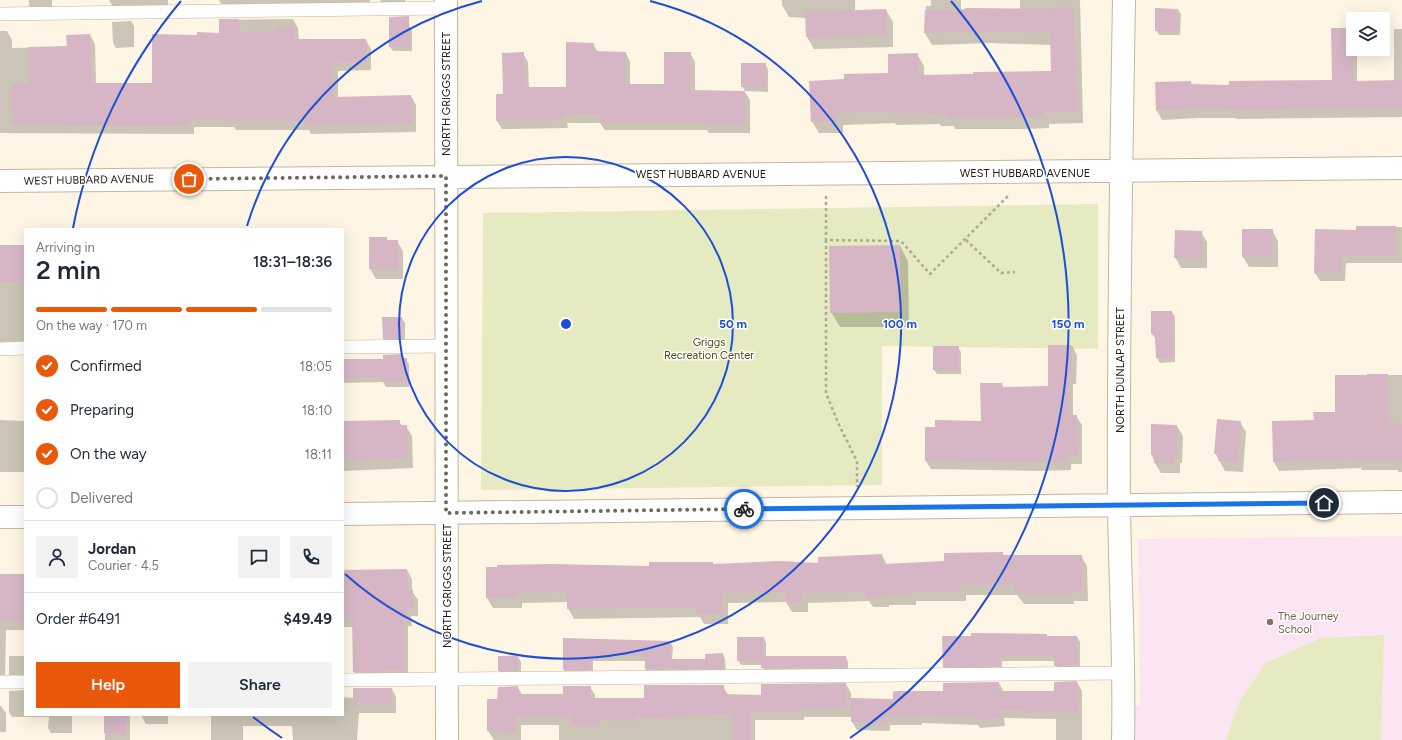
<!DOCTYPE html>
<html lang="en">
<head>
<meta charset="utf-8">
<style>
	:root { --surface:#fff; --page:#f2f2f3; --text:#1f2937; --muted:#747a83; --line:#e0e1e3; --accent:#ea580c }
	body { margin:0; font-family:Figtree,sans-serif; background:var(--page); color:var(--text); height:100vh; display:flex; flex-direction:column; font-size:15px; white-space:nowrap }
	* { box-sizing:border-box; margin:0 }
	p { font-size:13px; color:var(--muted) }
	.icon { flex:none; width:22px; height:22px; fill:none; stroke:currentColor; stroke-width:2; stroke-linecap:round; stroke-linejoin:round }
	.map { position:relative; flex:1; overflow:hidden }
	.drawer { position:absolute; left:24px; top:228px; width:320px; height:488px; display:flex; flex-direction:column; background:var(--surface); border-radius:0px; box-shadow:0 4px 16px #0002 }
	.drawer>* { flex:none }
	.buttons { position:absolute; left:1346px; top:12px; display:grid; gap:8px }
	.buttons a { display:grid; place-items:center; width:44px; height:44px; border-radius:0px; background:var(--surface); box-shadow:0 4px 16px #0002; font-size:20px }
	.pin { position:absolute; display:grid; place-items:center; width:34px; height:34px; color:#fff; margin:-17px; border:2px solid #fff; border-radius:50%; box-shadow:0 1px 4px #0007 }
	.courier { position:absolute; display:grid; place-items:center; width:40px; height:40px; margin:-20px; border:3px solid #1a73e8; border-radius:50%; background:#fff; color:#222; box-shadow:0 1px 5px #0007 }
	.overview em { font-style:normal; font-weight:600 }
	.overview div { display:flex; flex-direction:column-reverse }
	.overview { display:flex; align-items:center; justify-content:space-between; height:68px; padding:0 12px }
	h1 { font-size:26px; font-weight:600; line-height:30px }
	.bar { display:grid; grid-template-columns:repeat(4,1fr); gap:6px 4px; align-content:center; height:48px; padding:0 12px }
	.bar i { height:5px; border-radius:3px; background:var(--line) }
	.bar .active { background:var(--accent) }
	.bar p { grid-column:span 4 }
	.line { display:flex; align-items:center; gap:10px; padding:0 12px; border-top:1px solid var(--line) }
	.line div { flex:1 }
	.round { display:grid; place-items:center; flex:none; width:42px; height:42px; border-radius:0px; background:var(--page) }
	ol { padding:0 12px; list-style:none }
	li { display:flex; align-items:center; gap:12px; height:44px }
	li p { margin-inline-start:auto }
	li .icon { padding:4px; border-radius:50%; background:var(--accent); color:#fff; stroke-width:4 }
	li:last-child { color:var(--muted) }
	li i { width:22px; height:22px; border:2px solid var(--line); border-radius:50% }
	.primary-button { display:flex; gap:8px; margin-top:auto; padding:8px 12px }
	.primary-button a { flex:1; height:46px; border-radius:0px; background:var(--accent); color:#fff; font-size:16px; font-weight:600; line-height:46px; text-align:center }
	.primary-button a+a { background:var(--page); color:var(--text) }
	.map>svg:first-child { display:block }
</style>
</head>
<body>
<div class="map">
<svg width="1402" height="740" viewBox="0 0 1402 740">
	<rect width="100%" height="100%" fill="#fff5e4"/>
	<path fill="#fbe5f2" d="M1402 536V740H1135V706L1140 705 1138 539Z"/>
	<path fill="#e5eac0" d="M1098 204V349L882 346V485L481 490 483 213Z
		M1384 635 1381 740H1226L1240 700 1266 663 1321 638Z"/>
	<path fill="#0003" d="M29 0H52V10H32L29 5Z
		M109 0H168V6L113 7Z
		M219 0H370V8L225 12Z
		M380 0H405V5H383Z
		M782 0H855V11L886 10 893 22V47L814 49 807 37 806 18 789 17 782 5Z
		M931 0H961V9H1020V0H1080L1083 123 1049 124V128L1022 129H955L954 126H941L940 124 896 125 895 123 843 125V133H819L812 121 845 80 889 74 917 54 924 66V76L1052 72 1051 45 991 43 932 45 925 33 926 6H931Z
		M1178 10 1181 14 1180 35H1159L1156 30Z
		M293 19 298 28 299 40H366L371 49V70L338 71V98L411 96 416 105V132L311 134 309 130H236L234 127H194V134L0 133V31H7L12 40V48L68 47 90 35 95 44 96 84H153L197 36 220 34V20Z
		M131 21 134 26V47L116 48 113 43 112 22Z
		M390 26H409L412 31V51H393L390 47Z
		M1394 29H1402V117L1236 119 1235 118H1198L1162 120 1157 111 1191 82 1192 85 1230 86 1333 81 1353 30V49H1357V82L1394 81Z
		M593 44 598 52 626 53 630 62V85H665L690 53 695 62V91L745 92 750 100V133H709L707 130H605L600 123H567L568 128 502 129 497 121 504 95 523 54 528 62 529 88H568Z
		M765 64 768 69V92L745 91 742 86Z
		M1357 227H1402V263H1346L1345 281H1320L1315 273 1357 231Z
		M1243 230H1272L1278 241V267H1249L1243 257Z
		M1201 232 1207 242V268H1181L1175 257Z
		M386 238 388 241H397L403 251V279H376L370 269Z
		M0 246H25V343L0 342Z
		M900 246 908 261 909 327H840L831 312Z
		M1172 312 1175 317V362L1160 363 1157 358 1155 338 1152 334Z
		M402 318 405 323V343H386L384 338Z
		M1072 346 1077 355 1076 384H1073V416H1076L1082 425V464H1071V470L1040 471 931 469 926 461 936 428 982 422 1002 384 1004 388 1049 387Z
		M958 347 961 352V374H937L934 370Z
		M402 355 409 364V387H386L383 382 343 383V360H384Z
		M25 367V472H0V420L24 421Z
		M1368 375H1402V472H1399L1397 470H1362L1361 468 1279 471 1274 462 1315 421 1336 413Z
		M399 421 402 426H406L412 436 413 468 343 471V422Z
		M1240 422 1246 432 1243 472 1225 471 1215 453Z
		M1152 425 1177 426 1183 436 1182 463H1180V473H1161L1155 463 1152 455Z
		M945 554 1081 556 1087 566 1088 601H1074V604H1024L1017 595H966V601H916V605H889V607H873L869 601 808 603V612H792L786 602 728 603V624H704L700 617 574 619 568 608V602L522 603V608H493L487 598 650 567 713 563 714 565 819 564 882 555 887 565 945 562Z
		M407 570 412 579V591L418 600V616H411L412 626H408V679L359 681 354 672 362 627H343V571Z
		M0 574 25 575V630H6L5 677H0Z
		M1048 637H1077L1080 642V670H1058L1055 661H1002V671H946L944 666Z
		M764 638 766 643V657H846L848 662V672L765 673 762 665H741L738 660Z
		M564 639 670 642 673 647 672 660H706L723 654 725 659 726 673 648 674 646 669V661H593V674L567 675 564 670Z
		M9 656H25V679H12L9 674Z
		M518 657 521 662V675H501L499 670Z
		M1077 682 1082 691V740H1056V719L1004 718 1005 726 980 728 978 725 922 723V725H890V731L857 730 852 722V717H804V720H755V740H559V725H521V740H494L488 731 498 700 518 687 522 695H564L590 687 595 695V699H645L723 686 728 695 762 696 846 684 851 693V699L894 700 999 683 1004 692H1055Z
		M392 689 396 697V713H359L357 740H293L292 726H243V740H211V715H343V697L354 698Z
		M25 690V715H72V733H51L48 728 49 717H12L9 712V691Z
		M0 705 6 713V732H0Z
		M105 715H129L130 718V740H105Z
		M141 715H168V724H146Z"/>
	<path fill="#d6b6c5" d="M1074 7 1077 111 1043 112V116L1014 117H947V114H933V113H888V111L837 113V121L811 122 809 81 844 79V74L888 73V54L918 53V75L973 74V72L1051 71 1050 33 983 31 924 33 925 10 965 11V8L1052 9V8Z
		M1155 8 1178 9V31H1155Z
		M886 9 887 35 806 37 805 12Z
		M409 16 410 47H389V17Z
		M219 19H239L240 32 275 31V28L294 27 295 39H366L367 62 333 63 334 97 411 95 412 123 305 125V121H230V119H189V126L12 125 11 84H29L28 47 67 46 66 35 90 34 92 83H152V34L197 35V32L219 33Z
		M1331 28H1353V81L1402 80V108L1229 110V109H1192L1156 111 1155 82 1191 81V84L1229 85V81L1332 80Z
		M566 42 594 43V51L626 52 625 84H664V52H691L690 90 745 91V125H703V122H599V114L563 115V120L496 121V94H503L502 53 524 52 525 87H566Z
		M741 63H766L765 87H741Z
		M1356 226H1396V255H1341V273H1314L1315 229 1356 230Z
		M1242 229H1273L1272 257H1242Z
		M1175 230 1202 231V258H1174Z
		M369 237H387V240H398V269H369Z
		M0 245H25V281L0 282Z
		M900 245 901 312 830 313 829 246Z
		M1151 311H1172L1173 358H1156L1155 334H1151Z
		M382 317H402V338L383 339Z
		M1048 345H1072L1071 375H1068L1069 415H1077L1078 455H1067V461L1034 462 925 461V427H935V420L981 421 980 383H1002V387L1048 386Z
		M933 346H959V370H933Z
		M402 354V358H407V382H382L380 377 343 378V359H383V355Z
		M1367 374H1388V423L1402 424V461H1356V459L1273 462 1272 421 1314 420 1313 412H1335V375H1367Z
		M1217 419 1241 421 1238 462 1218 461 1219 454H1214Z
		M400 420V425H407L408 458 354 460V457H343V421Z
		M1151 424 1177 425V454H1175V463H1154V455H1151Z
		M1003 552V555H1082V591H1069V594H1017V591H1014V585H961V591H911V595H884V597H866V592L803 593 802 603 785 602V592L723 593V614H697V607L567 609V592L517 593V598H486V567H497V565L551 564 649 566V562H713V564L779 561 818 563V557L882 554 883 564 944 561V553Z
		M407 569 408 590H413V607H407V617H404V670L353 672 352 617H343V570Z
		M0 574H25V621H0Z
		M971 633 1047 634V636H1077V665L1054 666V656H1000V666L943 667 942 636H971Z
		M737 637H764V656H846V667L761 668V661H737Z
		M563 638 670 641V659H705V654L723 653V669H645V656H591V670H563Z
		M498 656H518V670L498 671Z
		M1077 681 1078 713 1000 710 1001 718 974 720V717L918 715V717H886V723L851 722V698L893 699V692L895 691H943V683L999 682V691H1054V682Z
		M846 683 847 708H800V712H751V740H732V714L674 716V719L635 717V721L600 720V725L571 724V717H516V732L487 731V699H497L498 687 518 686V694H563V686H591V698H644V685H724V694L761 695V684Z
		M353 688H392V705H353Z
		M104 715H126V734L104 733Z"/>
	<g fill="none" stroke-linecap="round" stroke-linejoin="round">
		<g stroke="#c6b69b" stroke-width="14">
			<path id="service" d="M0 14 446 8
				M343 347 446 346
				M0 349 25 348
				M343 680 1124 673
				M0 682H25"/>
		</g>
		<g stroke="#c6b69b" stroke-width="24">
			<path id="minor" d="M446 0 447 740
				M0 181C467 175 935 175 1402 168
				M343 514 1402 502
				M0 517H25
				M1123 740C1125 662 1120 584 1119 506 1118 337 1121 169 1124 0"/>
		</g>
		<path stroke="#aea697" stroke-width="2.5" stroke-dasharray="3 3" stroke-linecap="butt" d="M826 196V240L901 241 930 274 1010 194
			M826 240V393L839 425 857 461V487
			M966 240 1001 273 1015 272"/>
		<use href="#service" stroke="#fff" stroke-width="13"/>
		<use href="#minor" stroke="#fff" stroke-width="22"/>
	</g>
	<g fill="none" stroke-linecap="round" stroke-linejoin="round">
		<path stroke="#6f685c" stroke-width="4" stroke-dasharray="0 7.2" d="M189 179 446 176V513L744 509"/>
		<path stroke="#1a73e8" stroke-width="5" d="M744 509 1324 503"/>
	</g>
	<g fill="none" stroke="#1d4ed8" stroke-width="2">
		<circle cx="566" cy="324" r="167"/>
		<path d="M247 226A334 334 0 0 1 482 1M650 1A334 334 0 1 1 345 574"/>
		<path d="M282 738A502 502 0 0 1 253 717M73 228A502 502 0 0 1 181 1M951 1A502 502 0 0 1 850 738"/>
	</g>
	<circle fill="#8d6e63" stroke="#fff" stroke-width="1.5" cx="1270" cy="622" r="4"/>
	<g text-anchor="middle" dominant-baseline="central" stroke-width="3" stroke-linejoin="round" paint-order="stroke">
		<g font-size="11" fill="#221c12" stroke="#fff">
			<text transform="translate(446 94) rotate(-90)">NORTH GRIGGS STREET</text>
			<text x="1025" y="173">WEST HUBBARD AVENUE</text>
			<text x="701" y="174">WEST HUBBARD AVENUE</text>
			<text transform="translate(89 180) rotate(-1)">WEST HUBBARD AVENUE</text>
			<text transform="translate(1120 370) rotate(-90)">NORTH DUNLAP STREET</text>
			<text transform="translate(447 586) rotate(-90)">NORTH GRIGGS STREET</text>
		</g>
		<g font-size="11" fill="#4a4e11" stroke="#fff">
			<text x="709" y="342">Griggs<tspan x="709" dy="13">Recreation Center</tspan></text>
		</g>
		<g font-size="11" fill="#785e54" stroke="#fff" text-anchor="start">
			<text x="1278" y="616">The Journey<tspan x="1278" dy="13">School</tspan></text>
		</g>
	</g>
	<circle cx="566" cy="324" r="6" fill="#1d4ed8" stroke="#fff" stroke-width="2"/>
	<g font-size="12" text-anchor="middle" font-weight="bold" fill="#1d4ed8" stroke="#fff" stroke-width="3" stroke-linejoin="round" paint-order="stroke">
		<text x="733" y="328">50 m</text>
		<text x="900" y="328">100 m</text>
		<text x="1068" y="328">150 m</text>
	</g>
</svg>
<div class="buttons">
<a><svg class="icon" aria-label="layers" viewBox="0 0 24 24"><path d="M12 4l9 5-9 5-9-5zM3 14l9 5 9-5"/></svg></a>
</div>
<div class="pin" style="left:189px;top:179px;background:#ea580c"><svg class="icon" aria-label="bag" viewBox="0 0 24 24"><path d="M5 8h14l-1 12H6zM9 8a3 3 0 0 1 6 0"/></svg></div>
<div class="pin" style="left:1324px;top:503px;background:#1f2937"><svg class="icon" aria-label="home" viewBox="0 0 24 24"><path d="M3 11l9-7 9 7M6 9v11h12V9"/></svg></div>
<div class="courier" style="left:744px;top:509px"><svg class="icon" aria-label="bike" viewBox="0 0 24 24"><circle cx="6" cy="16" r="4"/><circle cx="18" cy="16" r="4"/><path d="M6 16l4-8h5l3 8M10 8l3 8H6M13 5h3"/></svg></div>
<section class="drawer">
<div class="overview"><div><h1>2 min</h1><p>Arriving in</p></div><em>18:31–18:36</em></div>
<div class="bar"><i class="active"></i><i class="active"></i><i class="active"></i><i></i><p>On the way · 170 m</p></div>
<ol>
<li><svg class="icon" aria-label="check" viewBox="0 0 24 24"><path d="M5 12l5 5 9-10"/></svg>Confirmed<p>18:05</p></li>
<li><svg class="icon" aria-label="check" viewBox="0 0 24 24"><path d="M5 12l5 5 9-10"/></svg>Preparing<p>18:10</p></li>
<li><svg class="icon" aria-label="check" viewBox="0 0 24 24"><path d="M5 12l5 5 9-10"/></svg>On the way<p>18:11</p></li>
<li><i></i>Delivered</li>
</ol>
<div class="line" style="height:72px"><a class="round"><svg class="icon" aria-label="person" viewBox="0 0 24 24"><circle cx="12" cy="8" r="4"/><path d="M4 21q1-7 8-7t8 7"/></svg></a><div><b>Jordan</b><p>Courier · 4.5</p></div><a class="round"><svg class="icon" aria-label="chat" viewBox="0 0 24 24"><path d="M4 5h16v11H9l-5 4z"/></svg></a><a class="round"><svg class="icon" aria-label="phone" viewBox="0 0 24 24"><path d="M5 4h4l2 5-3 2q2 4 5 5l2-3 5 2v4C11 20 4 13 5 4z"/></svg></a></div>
<div class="line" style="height:52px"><div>Order #6491</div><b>$49.49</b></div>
<div class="primary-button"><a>Help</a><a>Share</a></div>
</section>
</div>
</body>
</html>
